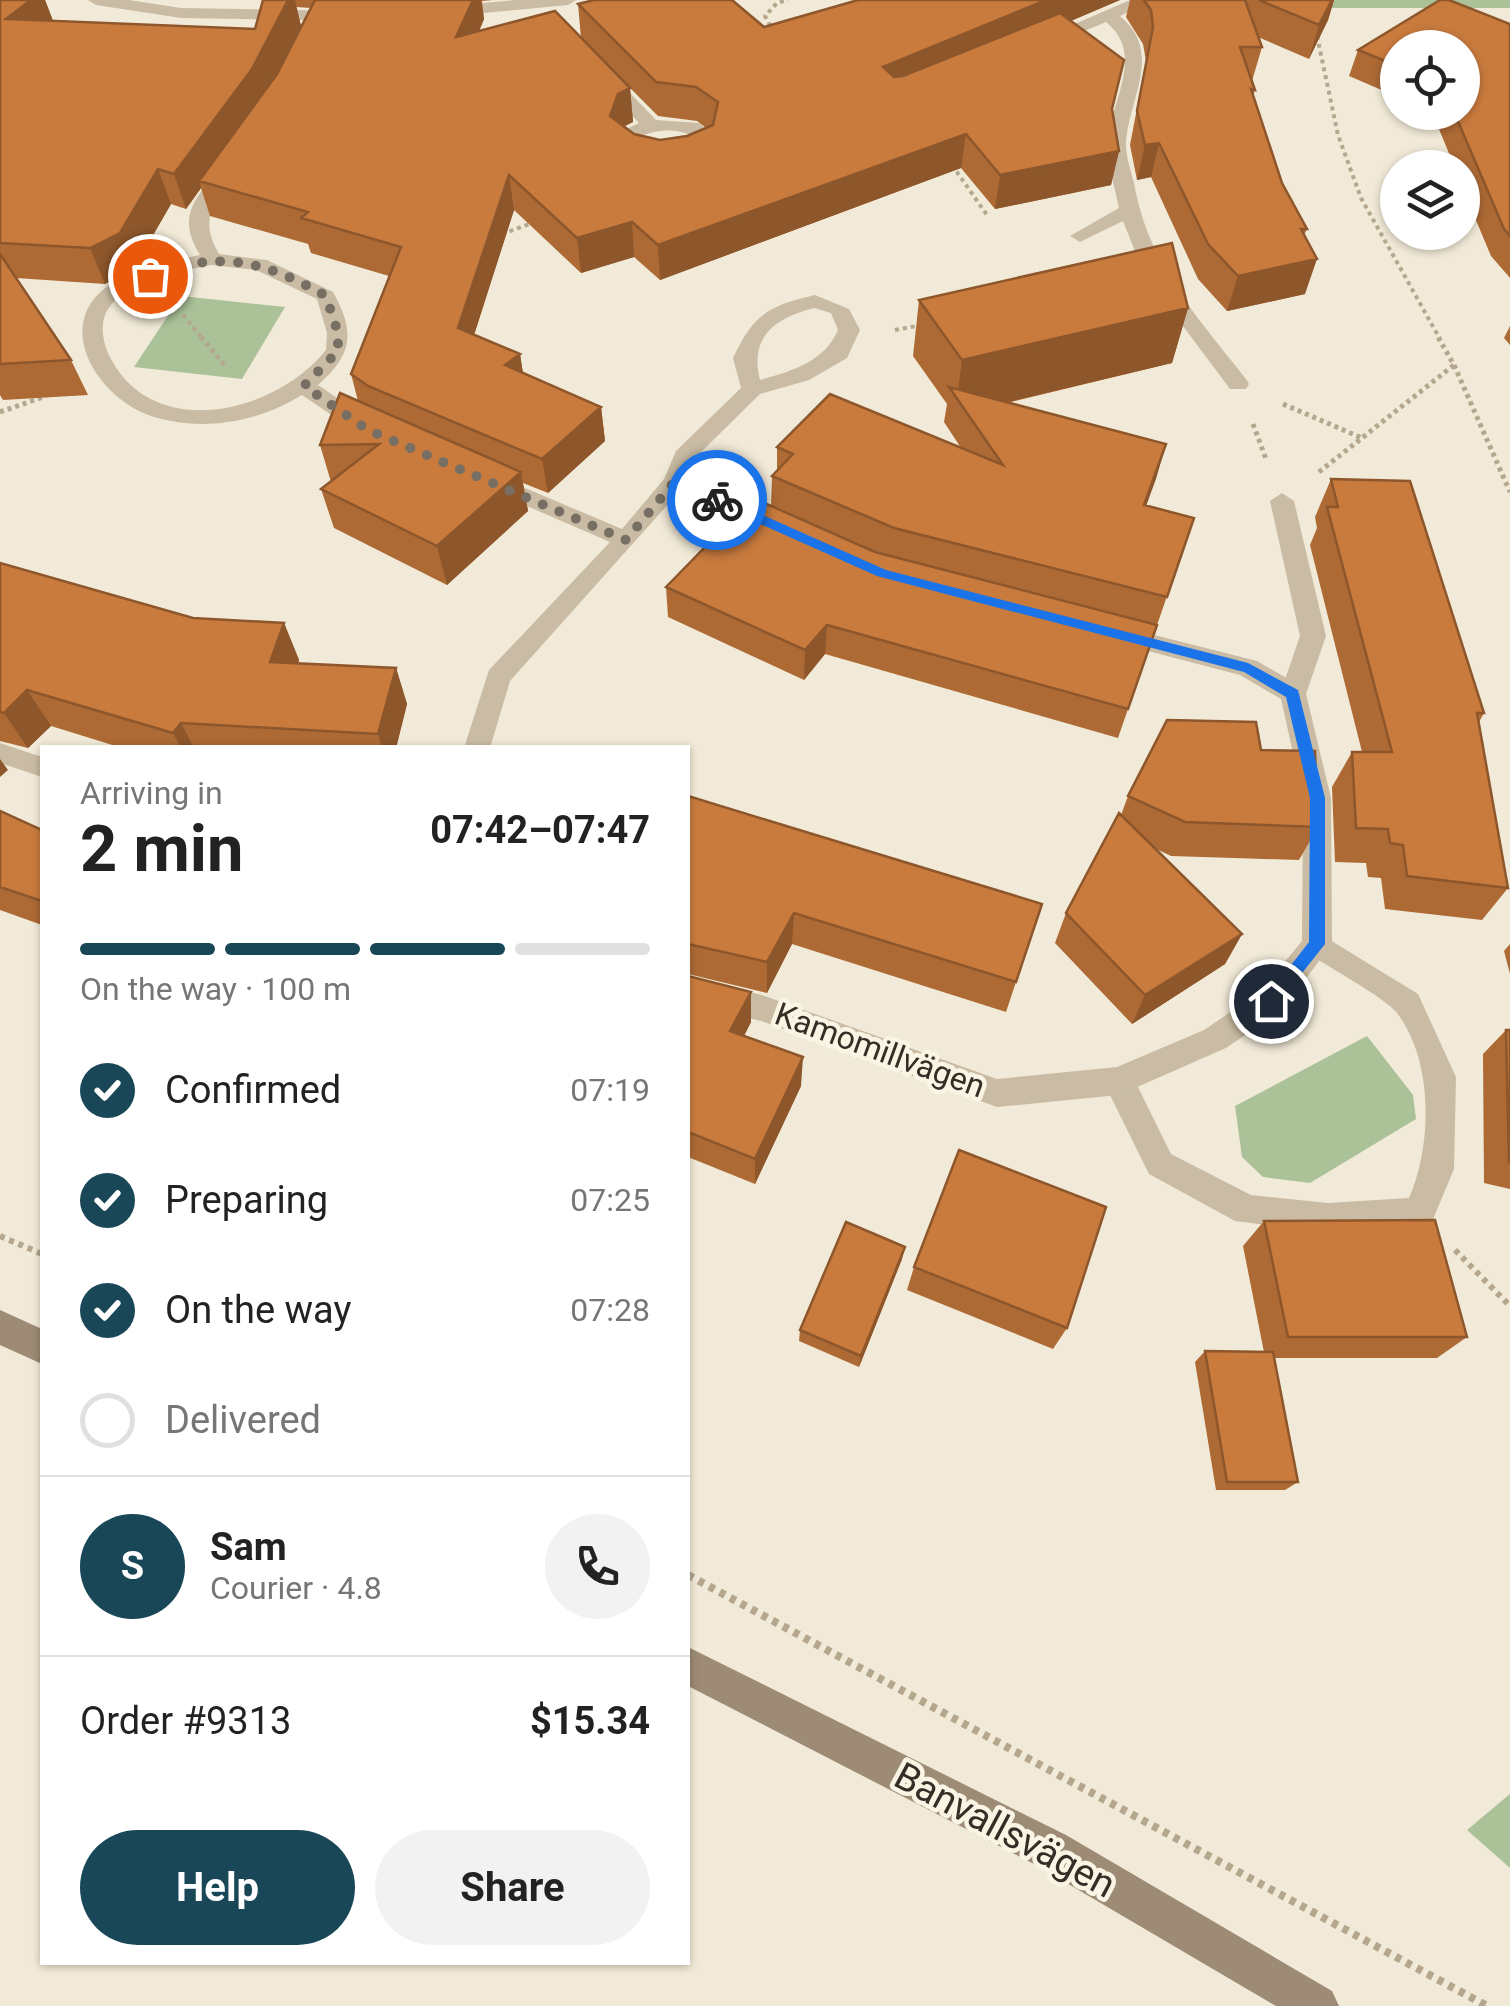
<!DOCTYPE html>
<html lang="en">
<head>
<meta charset="utf-8">
<style>
	:root { --surface:#fff; --page:#f2f2f2; --text:#222; --muted:#767676; --line:#e0e0e0; --accent:#1a4757 }
	body { margin:0; font-family:Roboto,sans-serif; background:var(--page); color:var(--text); height:100vh; display:flex; flex-direction:column; font-size:38px; white-space:nowrap }
	* { box-sizing:border-box; margin:0 }
	p { font-size:32px; color:var(--muted) }
	.icon { flex:none; width:55px; height:55px; fill:none; stroke:currentColor; stroke-width:2; stroke-linecap:round; stroke-linejoin:round }
	.map { position:relative; flex:1; overflow:hidden }
	.panel { position:absolute; left:40px; top:745px; width:650px; height:1220px; display:flex; flex-direction:column; background:var(--surface); border-radius:0px; box-shadow:0 2px 8px #0004 }
	.panel>* { flex:none }
	.buttons { position:absolute; left:1380px; top:30px; display:grid; gap:20px }
	.buttons a { display:grid; place-items:center; width:100px; height:100px; border-radius:50%; background:var(--surface); box-shadow:0 2px 8px #0004; font-size:50px }
	.pin { position:absolute; display:grid; place-items:center; width:85px; height:85px; color:#fff; margin:-42px; border:5px solid #fff; border-radius:50%; box-shadow:0 2px 10px #0007 }
	.courier { position:absolute; display:grid; place-items:center; width:100px; height:100px; margin:-50px; border:8px solid #1a73e8; border-radius:50%; background:#fff; color:#222; box-shadow:0 2px 12px #0007 }
	.headline em { font-style:normal; font-weight:700 }
	.headline div { display:flex; flex-direction:column-reverse }
	.headline { display:flex; align-items:center; justify-content:space-between; height:170px; padding:0 40px }
	h1 { font-size:65px; font-weight:700; line-height:75px }
	.bar { display:grid; grid-template-columns:repeat(4,1fr); gap:15px 10px; align-content:center; height:120px; padding:0 40px }
	.bar i { height:12px; border-radius:8px; background:var(--line) }
	.bar .on { background:var(--accent) }
	.bar p { grid-column:span 4 }
	.line { display:flex; align-items:center; gap:25px; padding:0 40px; border-top:2px solid var(--line) }
	.line div { flex:1 }
	.round { display:grid; place-items:center; flex:none; width:105px; height:105px; border-radius:52px; background:var(--page) }
	ol { padding:0 40px; list-style:none }
	li { display:flex; align-items:center; gap:30px; height:110px }
	li p { margin-inline-start:auto }
	li .icon { padding:10px; border-radius:50%; background:var(--accent); color:#fff; stroke-width:4 }
	li:last-child { color:var(--muted) }
	li i { width:55px; height:55px; border:5px solid var(--line); border-radius:50% }
	.button { display:flex; gap:20px; margin-top:auto; padding:20px 40px }
	.button a { flex:1; height:115px; border-radius:60px; background:var(--accent); color:#fff; font-size:40px; font-weight:700; line-height:115px; text-align:center }
	.button a+a { background:var(--page); color:var(--text) }
	.map>svg:first-child { display:block }
</style>
</head>
<body>
<div class="map">
<svg width="1510" height="2006" viewBox="0 0 1510 2006">
	<rect width="100%" height="100%" fill="#f2ead8"/>
	<path fill="#abc198" d="M1328 0H1510V8H1332Z
		M181 296 285 307 242 379 134 367Z
		M1367 1036 1413 1095 1416 1119 1310 1183 1263 1177 1242 1157 1235 1106Z
		M1510 1794V1868L1467 1830Z"/>
	<g fill="none" stroke-linecap="round" stroke-linejoin="round">
		<path stroke="#b5a78e" stroke-width="4" stroke-dasharray="4 4" stroke-linecap="butt" d="M774 33 765 16 777 3 788 0
			M1317 36 1338 135 1361 198 1440 339
			M952 165 987 215
			M502 234 538 221
			M183 315 203 339
			M895 330 922 325"/>
		<path stroke="#b5a78e" stroke-width="5" stroke-dasharray="4 4" stroke-linecap="butt" d="M201 337 226 367
			M1454 365 1510 492
			M1283 404 1362 438
			M0 412 46 396
			M1253 424 1266 459
			M1319 472 1454 365 1438 337"/>
		<path stroke="#b5a78e" stroke-width="6" stroke-dasharray="5 5" stroke-linecap="butt" d="M0 1236 42 1254
			M1455 1250 1510 1306"/>
		<path stroke="#b5a78e" stroke-width="8" stroke-dasharray="6 6" stroke-linecap="butt" d="M688 1575 1487 2006"/>
		<path fill="#cabca4" fill-rule="evenodd" d="M1130 0H1153L1120 16C1165 53 1127 101 1126 145 1126 157 1131 171 1134 183 1149 266 1195 314 1246 379L1249 384 1246 389H1230L1144 274 1123 221 1080 242 1070 236 1119 208C1115 188 1108 166 1108 146 1107 105 1148 56 1106 22L1048 46 1033 42Z
			M1282 493 1294 501 1326 636 1306 694 1302 701H1284L1280 694 1300 636 1270 501Z
			M1317 932 1418 994 1456 1077 1454 1169 1431 1224 1419 1228 1328 1233 1235 1221 1149 1174 1103 1081 1108 1071 1119 1067 1130 1071 1171 1154 1251 1195 1328 1203 1409 1198C1432 1145 1434 1062 1397 1013 1384 997 1327 966 1307 953L1302 944 1307 935Z"/>
		<path fill="#cabca4" fill-rule="evenodd" d="M88 0H129L181 8 346 11 354 16 346 21 181 18 96 5Z
			M515 0H576L568 5 442 17 434 12 442 7Z
			M604 71 610 72 656 120 699 123 716 139 712 156 700 164H686L684 160 696 150 698 140C682 127 657 129 639 137L635 147 650 158V166C636 169 624 158 616 148L624 130 639 123 595 76Z
			M228 163 237 169C217 199 197 218 219 254L267 260 333 292C356 333 352 355 318 385L374 423 377 428 374 433H358L302 395C258 422 204 432 154 417 102 402 52 330 105 288 132 268 168 262 200 255 175 215 197 198 221 165ZM212 265 256 270 317 299 327 333 326 350C274 415 149 443 108 353 102 340 100 321 108 309 129 278 178 272 212 265Z
			M815 295 849 309 860 330 847 358 809 380 760 394 694 459 688 478 785 521 789 527 785 533H769L679 492 510 681 490 748H464L489 670 610 542 483 487 479 482 483 477H499L622 529 664 479 676 451 741 388 733 358C754 314 768 306 815 295ZM814 308 831 313 838 330C824 362 792 371 760 380 749 337 775 318 814 308Z
			M1111 624 1257 661 1302 687 1306 694 1331 798 1332 944 1282 1010 1226 1048 1119 1095 997 1107 761 1021 688 1003V977L762 995 997 1079 1117 1067 1204 1030 1260 992 1302 941 1303 798 1281 699 1240 675 1102 639 1098 633 1102 627Z
			M0 743 42 757V777L0 763Z"/>
		<path fill="#9d8b75" fill-rule="evenodd" d="M0 1310 42 1329V1364L0 1345Z
			M688 1647 1066 1835 1332 1991 1339 2006H1276L1036 1865 688 1686Z"/>
	</g>
	<path fill="#ad6a35" fill-rule="evenodd" d="M0 0H45L53 21 255 29 263 0H493L482 1 484 19 479 31 581 38 578 4 764 27 858 0H1120L1071 21 1124 60 1112 112 1119 151 1111 185 995 209 961 168 660 280 634 257 581 273 514 210 474 335 520 354 523 373 601 407 605 441 548 493 523 483 528 511 447 585 334 528 321 489 331 482 320 445 358 401 351 374 389 276 311 253 308 244 210 216 201 188 186 209 171 204 134 268 105 284 16 278 71 360 88 395 3 400 0 395ZM296 7 311 8 301 26ZM630 88 658 116 697 121 706 128 687 136 660 140 634 134 624 126 633 122Z
		M1130 0H1334L1328 20 1309 59 1258 37 1262 47 1252 81 1255 90 1253 97 1282 183 1307 229 1304 235 1305 294 1227 311 1198 279 1151 177 1137 180 1130 145 1146 61 1143 44 1126 17Z
		M1510 24V278L1491 256 1462 187V168H1455L1432 112H1462V48H1398V97L1349 76 1358 50Z
		M919 300 1188 308 1172 363 1007 403 1166 444 1146 506 1194 518 1118 738 825 654 804 680 668 617 666 587 771 507 772 476 777 471V447L961 448 944 422 947 404 913 356Z
		M1510 326V345L1504 338Z
		M1331 479 1484 713 1479 722 1508 888 1482 920 1385 909 1381 878 1368 877 1366 863 1335 862 1332 787 1352 752H1362L1310 545 1317 528 1315 517Z
		M0 563 193 618 284 623 299 660 298 663 396 668 407 704 396 748H122L51 726 28 748 0 741Z
		M1261 750 1318 827 1299 860 1171 856 1154 848 1242 934 1225 964 1132 1024 1055 943 1066 913 1121 815 1128 796Z
		M688 796 1042 904 1006 1012 792 944 767 993 688 974Z
		M0 811 42 830V925L0 910Z
		M1510 944V974L1504 951Z
		M688 976 751 992V1022L744 1036 801 1086 755 1184 688 1157Z
		M1506 1030H1510V1189L1484 1183 1483 1054Z
		M1264 1221 1467 1337 1437 1358H1274L1298 1482 1285 1490H1216L1195 1362 1205 1351 1264 1352 1243 1246Z
		M902 1259 859 1367 799 1341 800 1330Z
		M914 1267 1067 1328 1053 1349 907 1290Z"/>
	<path fill="#8d562b" d="M31 0H45L55 26 6 19Z
		M288 0H295L301 26 262 104 199 181 201 188 186 209 174 174Z
		M473 0H481L484 19 462 71 456 37Z
		M1046 0H1120L881 101 883 67Z
		M1332 0H1334L1328 20 1309 59 1319 25Z
		M630 88 633 122 621 128 610 116 618 94Z
		M966 134 961 168 660 280 658 245Z
		M1159 143 1151 177 1137 180 1145 145Z
		M1119 151 1111 185 995 209 1000 175Z
		M158 169 171 204 134 268 105 284 90 248Z
		M509 175 514 210 465 363 458 328Z
		M632 222 634 257 581 273 577 238Z
		M1317 259 1305 294 1227 311 1238 276Z
		M1188 308 1172 363 966 412 957 399 962 360Z
		M520 354 525 388 505 365Z
		M601 407 605 441 548 493 542 459Z
		M1166 444 1156 479 1134 539 1144 505Z
		M521 472 528 511 447 585 437 546Z
		M284 623 299 660 286 698 270 662Z
		M827 625 825 654 804 680 805 650Z
		M396 668 407 704 396 748H382L378 734Z
		M27 690 51 726 28 748 4 713Z
		M181 723 194 748H181L173 733Z
		M0 759 8 770 0 777Z
		M794 913 792 944 767 993V962Z
		M1242 934 1225 964 1132 1024 1145 995Z
		M751 992V1022L731 1060 730 1031Z
		M803 1057 801 1086 755 1184V1159Z
		M905 1247 902 1259 859 1367 861 1356Z"/>
	<path fill="#c97b3e" stroke="#8d562b" stroke-width="2.5" d="M0 0H31L6 19 255 29 263 0H288L252 69 174 174 158 169 120 233 90 248 0 243Z
		M315 0H473L456 37 555 11 630 88 618 94 610 116 634 134 660 140 687 136 713 125 718 102 696 87 656 82 578 4 594 0H732L764 27 858 0H1046L883 67 894 77 903 76 1060 13 1124 60 1112 109 1119 151 1000 175 966 134 658 245 632 222 577 238 509 175 458 328 520 354 505 365 601 407 542 459 368 386 351 374 401 247 301 218 308 212 199 181 277 74Z
		M1144 0H1245L1262 47H1240L1255 90 1251 89 1282 183 1307 229H1301L1317 259 1238 276 1208 244 1159 143 1145 145 1137 111 1153 27 1151 10Z
		M1259 0H1332L1319 25Z
		M1440 0H1449L1510 24V236L1504 229 1454 112H1462V48H1398V66L1358 50Z
		M1172 243 1188 308 962 360 919 300Z
		M0 254 71 360 0 364Z
		M949 387 1166 444 1144 505 1194 518 1167 597 894 528 772 476 793 454 777 447 830 394 1003 465Z
		M340 393 521 472 437 546 321 489 379 444 320 445Z
		M1331 479 1410 481 1484 713H1477L1508 888 1407 876 1403 845 1390 843 1388 829 1356 828 1352 752H1392L1327 507H1338Z
		M753 498 875 552 1157 625 1128 709 827 625 805 650 666 587Z
		M0 563 193 618 284 623 270 662 396 668 378 734 181 723 173 733 27 690 4 713 0 712Z
		M1167 720 1256 722 1261 750 1315 751 1318 827 1185 822 1128 796Z
		M688 796 1042 904 1016 982 794 913 767 962 688 944Z
		M0 811 42 830V901L0 887Z
		M1119 813 1242 934 1145 995 1066 913Z
		M688 976 751 992 730 1031 803 1057 755 1159 688 1132Z
		M1506 1030H1510V1162H1509Z
		M959 1150 1106 1207 1067 1328 914 1267Z
		M1435 1220 1467 1337H1288L1264 1221Z
		M846 1222 905 1247 861 1356 800 1330Z
		M1205 1351 1273 1352 1298 1482H1227Z"/>
	<path fill="#1a73e8" d="M713 497H722L886 570 1248 663 1298 690 1325 798V944L1276 1006 1271 1008 1263 1001 1309 942 1310 798 1286 697 1244 672 877 576 713 503Z"/>
	<g fill="none" stroke-linecap="round" stroke-linejoin="round">
		<path stroke="#776f64" stroke-width="10" stroke-dasharray="0 18" d="M150 276C219 250 263 260 326 296L338 333V351L304 386 368 430 626 540 675 481 717 500"/>
	</g>
	<g text-anchor="middle" dominant-baseline="central" stroke-width="9" stroke-linejoin="round" paint-order="stroke">
		<g font-size="32" fill="#352d26" stroke="#f9f4e4">
			<text transform="translate(880 1050) rotate(20)">Kamomillvägen</text>
		</g>
		<g font-size="38" fill="#352d26" stroke="#f9f4e4">
			<text transform="translate(1005 1830) rotate(28)">Banvallsvägen</text>
		</g>
	</g>
</svg>
<div class="buttons">
<a><svg class="icon" aria-label="locate" viewBox="0 0 24 24"><circle cx="12" cy="12" r="6"/><path d="M12 2v4M12 18v4M2 12h4M18 12h4"/></svg></a>
<a><svg class="icon" aria-label="layers" viewBox="0 0 24 24"><path d="M12 4l9 5-9 5-9-5zM3 14l9 5 9-5"/></svg></a>
</div>
<div class="pin" style="left:150px;top:276px;background:#ea580c"><svg class="icon" aria-label="bag" viewBox="0 0 24 24"><path d="M5 8h14l-1 12H6zM9 8a3 3 0 0 1 6 0"/></svg></div>
<div class="pin" style="left:1271px;top:1001px;background:#1f2937"><svg class="icon" aria-label="home" viewBox="0 0 24 24"><path d="M3 11l9-7 9 7M6 9v11h12V9"/></svg></div>
<div class="courier" style="left:717px;top:500px"><svg class="icon" aria-label="bike" viewBox="0 0 24 24"><circle cx="6" cy="16" r="4"/><circle cx="18" cy="16" r="4"/><path d="M6 16l4-8h5l3 8M10 8l3 8H6M13 5h3"/></svg></div>
<section class="panel">
<div class="headline"><div><h1>2 min</h1><p>Arriving in</p></div><em>07:42–07:47</em></div>
<div class="bar"><i class="on"></i><i class="on"></i><i class="on"></i><i></i><p>On the way · 100 m</p></div>
<ol>
<li><svg class="icon" aria-label="check" viewBox="0 0 24 24"><path d="M5 12l5 5 9-10"/></svg>Confirmed<p>07:19</p></li>
<li><svg class="icon" aria-label="check" viewBox="0 0 24 24"><path d="M5 12l5 5 9-10"/></svg>Preparing<p>07:25</p></li>
<li><svg class="icon" aria-label="check" viewBox="0 0 24 24"><path d="M5 12l5 5 9-10"/></svg>On the way<p>07:28</p></li>
<li><i></i>Delivered</li>
</ol>
<div class="line" style="height:180px"><b class="round" style="background:var(--accent);color:#fff">S</b><div><b>Sam</b><p>Courier · 4.8</p></div><a class="round"><svg class="icon" aria-label="phone" viewBox="0 0 24 24"><path d="M5 4h4l2 5-3 2q2 4 5 5l2-3 5 2v4C11 20 4 13 5 4z"/></svg></a></div>
<div class="line" style="height:130px"><div>Order #9313</div><b>$15.34</b></div>
<div class="button"><a>Help</a><a>Share</a></div>
</section>
</div>
</body>
</html>
